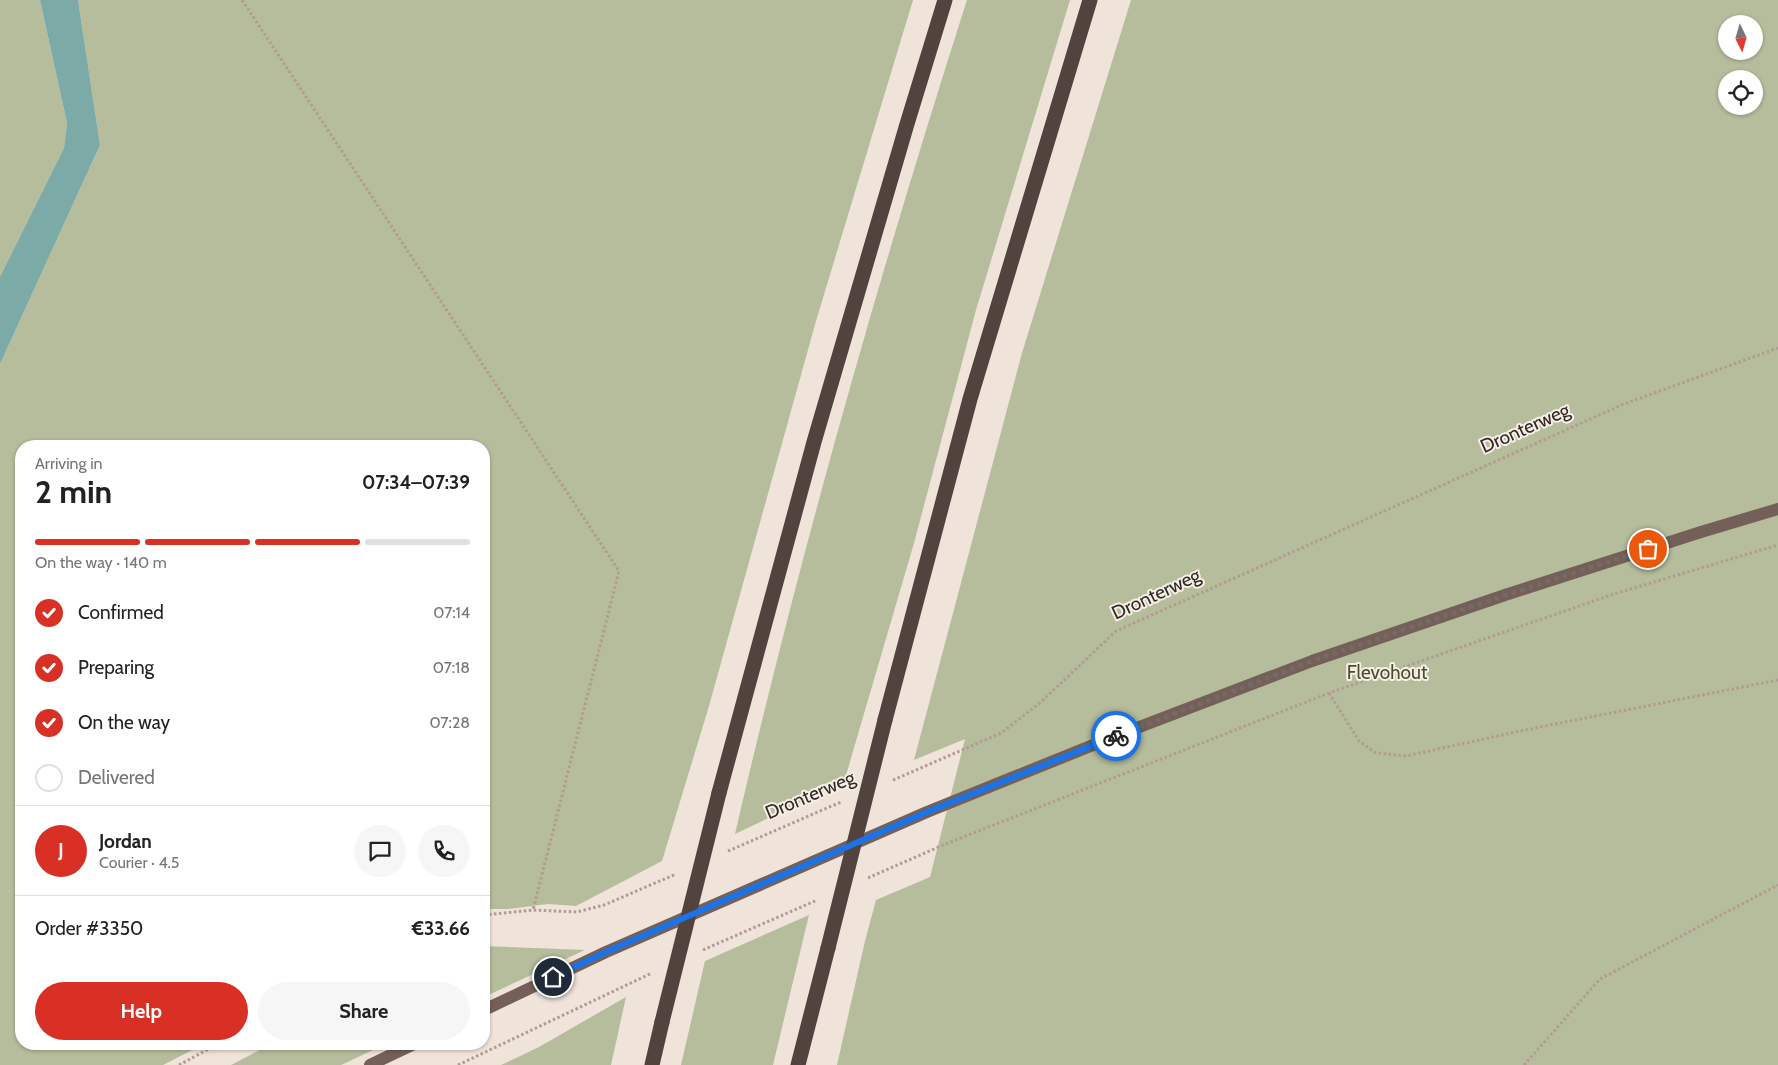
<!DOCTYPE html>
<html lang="en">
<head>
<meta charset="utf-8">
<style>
	:root { --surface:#fff; --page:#f6f6f6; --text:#222; --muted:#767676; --line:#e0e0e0; --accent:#d93025 }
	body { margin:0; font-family:Cabin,sans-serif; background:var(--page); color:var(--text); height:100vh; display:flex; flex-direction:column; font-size:19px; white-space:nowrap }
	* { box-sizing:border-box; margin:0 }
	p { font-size:16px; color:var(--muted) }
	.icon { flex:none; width:28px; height:28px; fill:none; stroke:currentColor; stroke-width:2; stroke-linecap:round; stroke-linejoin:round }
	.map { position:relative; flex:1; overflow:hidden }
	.sheet { position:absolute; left:15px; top:440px; width:475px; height:610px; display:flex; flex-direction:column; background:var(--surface); border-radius:20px; box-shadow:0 1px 4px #0004 }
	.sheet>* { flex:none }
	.needle { width:32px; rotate:175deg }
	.buttons { position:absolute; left:1718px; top:15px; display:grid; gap:10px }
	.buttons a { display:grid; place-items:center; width:45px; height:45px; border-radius:50%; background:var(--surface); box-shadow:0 1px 4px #0004; font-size:25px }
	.pin { position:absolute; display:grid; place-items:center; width:42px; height:42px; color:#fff; margin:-21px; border:2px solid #fff; border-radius:50%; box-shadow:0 1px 5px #0007 }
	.courier { position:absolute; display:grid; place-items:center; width:50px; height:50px; margin:-25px; border:4px solid #1a73e8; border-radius:50%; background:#fff; color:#222; box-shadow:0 1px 6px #0007 }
	.summary em { font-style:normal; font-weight:700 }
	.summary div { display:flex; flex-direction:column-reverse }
	.summary { display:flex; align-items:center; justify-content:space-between; height:85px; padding:0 20px }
	h1 { font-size:32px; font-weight:700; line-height:38px }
	.bar { display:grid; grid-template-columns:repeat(4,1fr); gap:8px 5px; align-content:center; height:60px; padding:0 20px }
	.bar i { height:6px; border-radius:4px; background:var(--line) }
	.bar .selected { background:var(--accent) }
	.bar p { grid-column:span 4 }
	.line { display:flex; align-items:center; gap:12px; padding:0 20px; border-top:1px solid var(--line) }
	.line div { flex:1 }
	.round { display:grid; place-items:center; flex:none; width:52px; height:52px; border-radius:26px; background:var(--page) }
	ol { padding:0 20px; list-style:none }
	li { display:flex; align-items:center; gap:15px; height:55px }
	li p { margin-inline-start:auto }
	li .icon { padding:5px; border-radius:50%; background:var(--accent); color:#fff; stroke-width:4 }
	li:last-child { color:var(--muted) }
	li i { width:28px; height:28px; border:2px solid var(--line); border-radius:50% }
	.action { display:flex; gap:10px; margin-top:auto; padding:10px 20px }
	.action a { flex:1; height:58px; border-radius:30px; background:var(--accent); color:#fff; font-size:20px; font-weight:700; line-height:58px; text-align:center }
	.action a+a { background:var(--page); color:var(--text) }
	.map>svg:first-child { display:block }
</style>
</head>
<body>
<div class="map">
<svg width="1778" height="1065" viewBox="0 0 1778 1065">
	<rect width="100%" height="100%" fill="#efe3da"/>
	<path fill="#b5bd9c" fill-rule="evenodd" d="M0 0H40L67 123 64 148 0 277Z
		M78 0H913L816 321 709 706 662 861 576 906 548 904 508 909H484V446H21V1044H204L163 1065H0V364L100 145Z
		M967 0H1070L976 310 914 543 844 782 735 834C800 553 879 275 967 0Z
		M1131 0H1778V1065H837L865 941 876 900 930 877 965 739 914 760 1022 353ZM1726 24H1754V51H1726ZM1726 79H1754V106H1726Z
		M809 915 773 1065H681L705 961Z
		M484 946 585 950 484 997Z
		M626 997 611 1065H501L539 1047Z
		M271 1044H386L341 1065H231Z"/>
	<path fill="#7caaa7" d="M40 0H78L100 145 0 364V277L64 148 67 123Z"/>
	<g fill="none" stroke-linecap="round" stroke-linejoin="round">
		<path stroke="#b29c92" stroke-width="3" stroke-dasharray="2.5 2.5" stroke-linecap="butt" d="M242 0 619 571 533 910
			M1329 693 1359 741 1376 753 1406 756 1525 730 1778 680
			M893 780 1001 733 1040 703 1116 631 1624 404 1778 348
			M728 851 841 802
			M868 878 943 845 1329 693 1611 595 1778 545
			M484 915 533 910 577 912 604 905 676 874
			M703 950 817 900
			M179 1065 218 1044
			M458 1065 652 973
			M1524 1065 1600 979 1778 885"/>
		<path stroke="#746059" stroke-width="12" d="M484 1010 606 952 927 812 1108 739 1312 661 1505 595 1701 532 1778 509
			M370 1065 414 1044"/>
		<path stroke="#53433f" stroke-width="15" d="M885 720 970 399 1090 0
			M719 793 814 442 907 124 945 0
			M652 1065 662 1022
			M798 1065 828 948"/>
		<path stroke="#53433f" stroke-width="15" d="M828 948 885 720
			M662 1022 719 793"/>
	</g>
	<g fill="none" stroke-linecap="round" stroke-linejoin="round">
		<path stroke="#756b66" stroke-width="5" stroke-dasharray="0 9" d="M1116 736 1312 661 1506 595 1648 549"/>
		<path stroke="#1a73e8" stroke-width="6" d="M553 977 606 952 927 812 1116 736"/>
	</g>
	<g text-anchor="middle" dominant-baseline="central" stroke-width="4" stroke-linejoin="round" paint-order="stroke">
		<g font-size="19" fill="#332a27" stroke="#f7eee6">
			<text transform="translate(1525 428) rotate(-24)">Dronterweg</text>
			<text transform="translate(1156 594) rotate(-25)">Dronterweg</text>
			<text transform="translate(810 795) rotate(-23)">Dronterweg</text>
		</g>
		<g font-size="19" fill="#464f2d" stroke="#f7eee6">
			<text x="1387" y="672">Flevohout</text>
		</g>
	</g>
</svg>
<div class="buttons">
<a><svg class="needle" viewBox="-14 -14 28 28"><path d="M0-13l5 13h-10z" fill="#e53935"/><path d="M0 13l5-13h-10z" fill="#767676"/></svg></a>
<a><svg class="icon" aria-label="locate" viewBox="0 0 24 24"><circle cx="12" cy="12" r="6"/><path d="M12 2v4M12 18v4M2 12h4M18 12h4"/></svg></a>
</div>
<div class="pin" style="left:1648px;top:549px;background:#ea580c"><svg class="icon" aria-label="bag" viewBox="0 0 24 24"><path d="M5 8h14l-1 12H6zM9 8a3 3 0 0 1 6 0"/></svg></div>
<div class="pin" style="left:553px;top:977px;background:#1f2937"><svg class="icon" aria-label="home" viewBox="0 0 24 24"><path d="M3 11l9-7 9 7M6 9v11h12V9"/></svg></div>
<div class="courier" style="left:1116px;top:736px"><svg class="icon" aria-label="bike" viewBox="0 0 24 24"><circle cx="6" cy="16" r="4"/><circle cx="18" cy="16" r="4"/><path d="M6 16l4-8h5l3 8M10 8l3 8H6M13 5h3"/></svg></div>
<section class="sheet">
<div class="summary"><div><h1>2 min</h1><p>Arriving in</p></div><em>07:34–07:39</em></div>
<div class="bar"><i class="selected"></i><i class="selected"></i><i class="selected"></i><i></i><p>On the way · 140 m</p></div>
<ol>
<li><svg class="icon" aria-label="check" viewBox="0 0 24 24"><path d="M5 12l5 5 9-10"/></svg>Confirmed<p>07:14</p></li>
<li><svg class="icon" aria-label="check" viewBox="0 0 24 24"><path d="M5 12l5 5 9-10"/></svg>Preparing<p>07:18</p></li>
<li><svg class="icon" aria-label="check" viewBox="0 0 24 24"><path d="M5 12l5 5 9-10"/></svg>On the way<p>07:28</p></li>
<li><i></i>Delivered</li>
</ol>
<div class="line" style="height:90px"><b class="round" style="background:var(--accent);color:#fff">J</b><div><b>Jordan</b><p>Courier · 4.5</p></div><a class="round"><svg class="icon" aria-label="chat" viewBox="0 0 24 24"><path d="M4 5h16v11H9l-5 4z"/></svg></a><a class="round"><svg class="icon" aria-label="phone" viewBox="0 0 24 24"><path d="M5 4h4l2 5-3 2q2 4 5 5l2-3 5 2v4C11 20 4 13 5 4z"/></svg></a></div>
<div class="line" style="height:65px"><div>Order #3350</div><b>€33.66</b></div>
<div class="action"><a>Help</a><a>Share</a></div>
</section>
</div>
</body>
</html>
